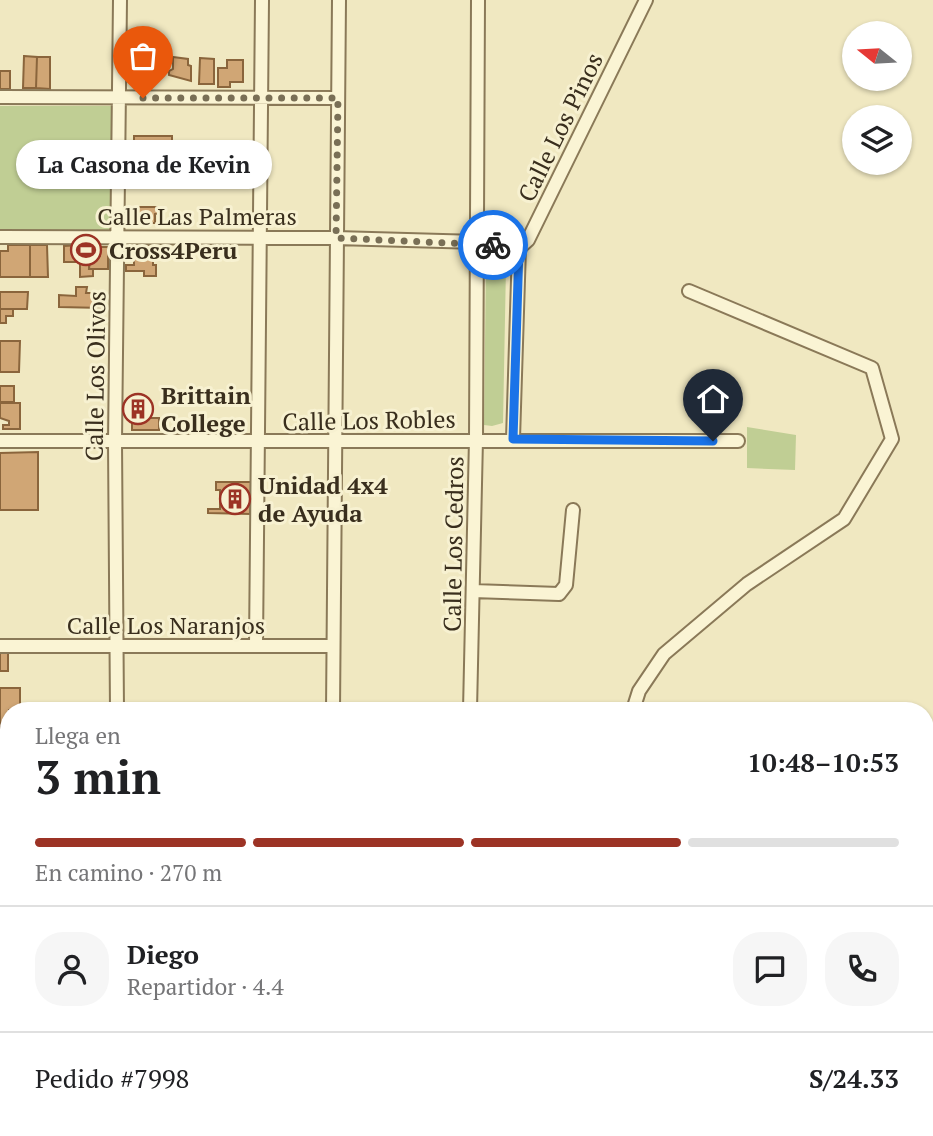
<!DOCTYPE html>
<html lang="es">
<head>
<meta charset="utf-8">
<style>
	:root { --surface:#fff; --page:#f6f6f6; --text:#202124; --muted:#757577; --line:#e0e0e0; --accent:#9c3325 }
	body { margin:0; font-family:"PT Serif",serif; background:var(--page); color:var(--text); height:100vh; display:flex; flex-direction:column; font-size:26px; white-space:nowrap }
	* { box-sizing:border-box; margin:0 }
	p { font-size:23px; color:var(--muted) }
	.icon { flex:none; width:38px; height:38px; fill:none; stroke:currentColor; stroke-width:2; stroke-linecap:round; stroke-linejoin:round }
	.map { position:relative; flex:1; overflow:hidden }
	.details { position:absolute; left:0px; top:702px; width:934px; height:436px; display:flex; flex-direction:column; background:var(--surface); border-radius:28px 28px 0 0; box-shadow:0 2px 5px #0004 }
	.details>* { flex:none }
	.needle { width:46px; rotate:288deg }
	.controls { position:absolute; left:842px; top:21px; display:grid; gap:14px }
	.controls a { display:grid; place-items:center; width:70px; height:70px; border-radius:50%; background:var(--surface); box-shadow:0 2px 5px #0004; font-size:35px }
	.pin { position:absolute; display:grid; place-items:center; width:60px; height:60px; color:#fff; margin:-72px -30px; border-radius:50% 50% 50% 0; rotate:-45deg; box-shadow:0 0 7px #0007 }
	.pin .icon { rotate:45deg }
	.courier { position:absolute; display:grid; place-items:center; width:70px; height:70px; margin:-35px; border:5px solid #1a73e8; border-radius:50%; background:#fff; color:#222; box-shadow:0 2px 9px #0007 }
	.bubble { position:absolute; height:49px; border-radius:24px; background:var(--surface); box-shadow:0 2px 5px #0004; font-size:23px; font-weight:700; line-height:49px; text-align:center }
	.overview em { font-style:normal; font-weight:700 }
	.overview div { display:flex; flex-direction:column-reverse }
	.overview { display:flex; align-items:center; justify-content:space-between; height:119px; padding:0 35px }
	h1 { font-size:46px; font-weight:700; line-height:52px }
	.bar { display:grid; grid-template-columns:repeat(4,1fr); gap:10px 7px; align-content:center; height:84px; padding:0 35px }
	.bar i { height:9px; border-radius:5px; background:var(--line) }
	.bar .current { background:var(--accent) }
	.bar p { grid-column:span 4 }
	.line { display:flex; align-items:center; gap:18px; padding:0 35px; border-top:2px solid var(--line) }
	.line div { flex:1 }
	.round { display:grid; place-items:center; flex:none; width:74px; height:74px; border-radius:28px; background:var(--page) }
	.map>svg:first-child { display:block }
</style>
</head>
<body>
<div class="map">
<svg width="933" height="1136" viewBox="0 0 933 1136">
	<rect width="100%" height="100%" fill="#f0e8c1"/>
	<path fill="#c0ce94" d="M0 106H114V231L0 232Z
		M486 262 506 266 503 423 492 426 484 425Z
		M747 427 796 435 795 470 747 468Z"/>
	<path fill="#d0a675" stroke="#8a653c" stroke-width="2" d="M24 56 37 57 36 88H23Z
		M37 57H50V89L36 88Z
		M173 57 188 59V65L191 66V81L169 75V71L173 69Z
		M200 58 214 59V84H199Z
		M227 60H243V82H230V87H218V68H227Z
		M0 71H10V89H0Z
		M134 136H172V153H134Z
		M131 167H145V175H150L151 183H131Z
		M135 207H160V213L155 214V223H135Z
		M8 245H30V277H0V251H8Z
		M30 245H47L48 277H30Z
		M80 245H92L89 269H93V276L80 277Z
		M80 245V262H64V246Z
		M145 245H153V265H156V276H144V271H126V265H134V255H145Z
		M100 247H108V269H89V256H100Z
		M76 287H87L86 293H100V302H103V308L59 307V295L76 296Z
		M0 292H28L27 309H0Z
		M0 309H13V316H6V323H0Z
		M0 341H20L19 372H0Z
		M0 386H14V402H0Z
		M132 400H145L144 418H159V430H132Z
		M0 403H20V429H3V425H9V421L0 418Z
		M38 452V510H0V453Z
		M216 482H251L250 514 208 513V509H220V490H216Z
		M0 653H8V671H0Z
		M0 688H20V710H9V728H0Z
		M0 778H9V803H0Z
		M0 885H9V900H0Z
		M0 900 9 901V932H0Z
		M0 998H9V1048L0 1047Z
		M0 1098 9 1099 7 1136H0Z"/>
	<g fill="none" stroke-linecap="round" stroke-linejoin="round">
		<g stroke="#8a7958" stroke-width="16">
			<path id="minor" d="M0 97 338 98
				M0 237 336 238 478 242 519 248
				M513 439 519 248 528 240 646 0
				M0 441H738
				M473 591 559 594 566 585 573 510
				M256 645 262 0
				M0 646H332
				M117 710 115 442 120 0
				M333 710 339 0
				M470 710 476 439 478 0
				M633 710 639 691 664 654 747 584 844 519 892 439 872 368 689 291
				M0 817H9
				M0 990 9 991
				M926 1118 933 1117
				M733 1129V1136
				M112 1136 113 1129
				M279 1136V1129
				M354 1136 361 1129
				M438 1136 439 1129
				M601 1136 602 1129
				M868 1136 882 1129"/>
		</g>
		<use href="#minor" stroke="#faf4d4" stroke-width="12"/>
	</g>
	<g fill="none" stroke-linecap="round" stroke-linejoin="round">
		<path stroke="#796f56" stroke-width="7" stroke-dasharray="0 12.6" d="M143 98H338L336 238 493 245"/>
		<path stroke="#1a73e8" stroke-width="9" d="M493 245 519 248 513 439 713 441"/>
	</g>
	<defs>
		<g id="stadium-ring" transform="scale(1.575)"><circle r="9.5" fill="#f7f1d1" stroke="#9c3325" stroke-width="1.5"/><path d="M0-5a6.5 5 0 1 0 0 10a6.5 5 0 1 0 0-10ZM-3.5-1.8h7v3.6h-7Z" fill="#9c3325"/></g>
		<g id="building-ring" transform="scale(1.575)"><circle r="9.5" fill="#f7f1d1" stroke="#9c3325" stroke-width="1.5"/><path d="M-4-6H4V6H1V3H-1V6H-4ZM-2.5-4.3h1.7v1.8h-1.7ZM.8-4.3h1.7v1.8H.8ZM-2.5-1h1.7V.8h-1.7ZM.8-1h1.7V.8H.8Z" fill="#9c3325"/></g>
	</defs>
	<g fill-rule="evenodd">
		<use href="#stadium-ring" x="86" y="250"/>
		<use href="#building-ring" x="138" y="409"/>
		<use href="#building-ring" x="235" y="499"/>
	</g>
	<g text-anchor="middle" dominant-baseline="central" stroke-width="6" stroke-linejoin="round" paint-order="stroke">
		<g font-size="24" fill="#392e1d" stroke="#f7f1d1">
			<text transform="translate(560 127) rotate(-64)">Calle Los Pinos</text>
			<text x="197" y="216">Calle Las Palmeras</text>
			<text transform="translate(95 376) rotate(-89)">Calle Los Olivos</text>
			<text transform="translate(369 420) rotate(-1)">Calle Los Robles</text>
			<text transform="translate(453 544) rotate(-89)">Calle Los Cedros</text>
			<text x="166" y="625">Calle Los Naranjos</text>
		</g>
		<g font-size="24" font-weight="bold" fill="#392e1d" stroke="#f7f1d1" text-anchor="start">
			<text x="109" y="250">Cross4Peru</text>
			<text x="161" y="395">Brittain<tspan x="161" dy="28">College</tspan></text>
			<text x="258" y="485">Unidad 4x4<tspan x="258" dy="28">de Ayuda</tspan></text>
		</g>
	</g>
</svg>
<div class="controls">
<a><svg class="needle" viewBox="-14 -14 28 28"><path d="M0-13l5 13h-10z" fill="#e53935"/><path d="M0 13l5-13h-10z" fill="#757577"/></svg></a>
<a><svg class="icon" aria-label="layers" viewBox="0 0 24 24"><path d="M12 4l9 5-9 5-9-5zM3 14l9 5 9-5"/></svg></a>
</div>
<div class="pin" style="left:143px;top:98px;background:#ea580c"><svg class="icon" aria-label="bag" viewBox="0 0 24 24"><path d="M5 8h14l-1 12H6zM9 8a3 3 0 0 1 6 0"/></svg></div>
<div class="pin" style="left:713px;top:441px;background:#1f2937"><svg class="icon" aria-label="home" viewBox="0 0 24 24"><path d="M3 11l9-7 9 7M6 9v11h12V9"/></svg></div>
<div class="courier" style="left:493px;top:245px"><svg class="icon" aria-label="bike" viewBox="0 0 24 24"><circle cx="6" cy="16" r="4"/><circle cx="18" cy="16" r="4"/><path d="M6 16l4-8h5l3 8M10 8l3 8H6M13 5h3"/></svg></div>
<div class="bubble" style="left:16px;top:140px;width:256px">La Casona de Kevin</div>
<section class="details">
<div class="overview"><div><h1>3 min</h1><p>Llega en</p></div><em>10:48–10:53</em></div>
<div class="bar"><i class="current"></i><i class="current"></i><i class="current"></i><i></i><p>En camino · 270 m</p></div>
<div class="line" style="height:126px"><a class="round"><svg class="icon" aria-label="person" viewBox="0 0 24 24"><circle cx="12" cy="8" r="4"/><path d="M4 21q1-7 8-7t8 7"/></svg></a><div><b>Diego</b><p>Repartidor · 4.4</p></div><a class="round"><svg class="icon" aria-label="chat" viewBox="0 0 24 24"><path d="M4 5h16v11H9l-5 4z"/></svg></a><a class="round"><svg class="icon" aria-label="phone" viewBox="0 0 24 24"><path d="M5 4h4l2 5-3 2q2 4 5 5l2-3 5 2v4C11 20 4 13 5 4z"/></svg></a></div>
<div class="line" style="height:91px"><div>Pedido #7998</div><b>S/24.33</b></div>
</section>
</div>
</body>
</html>
